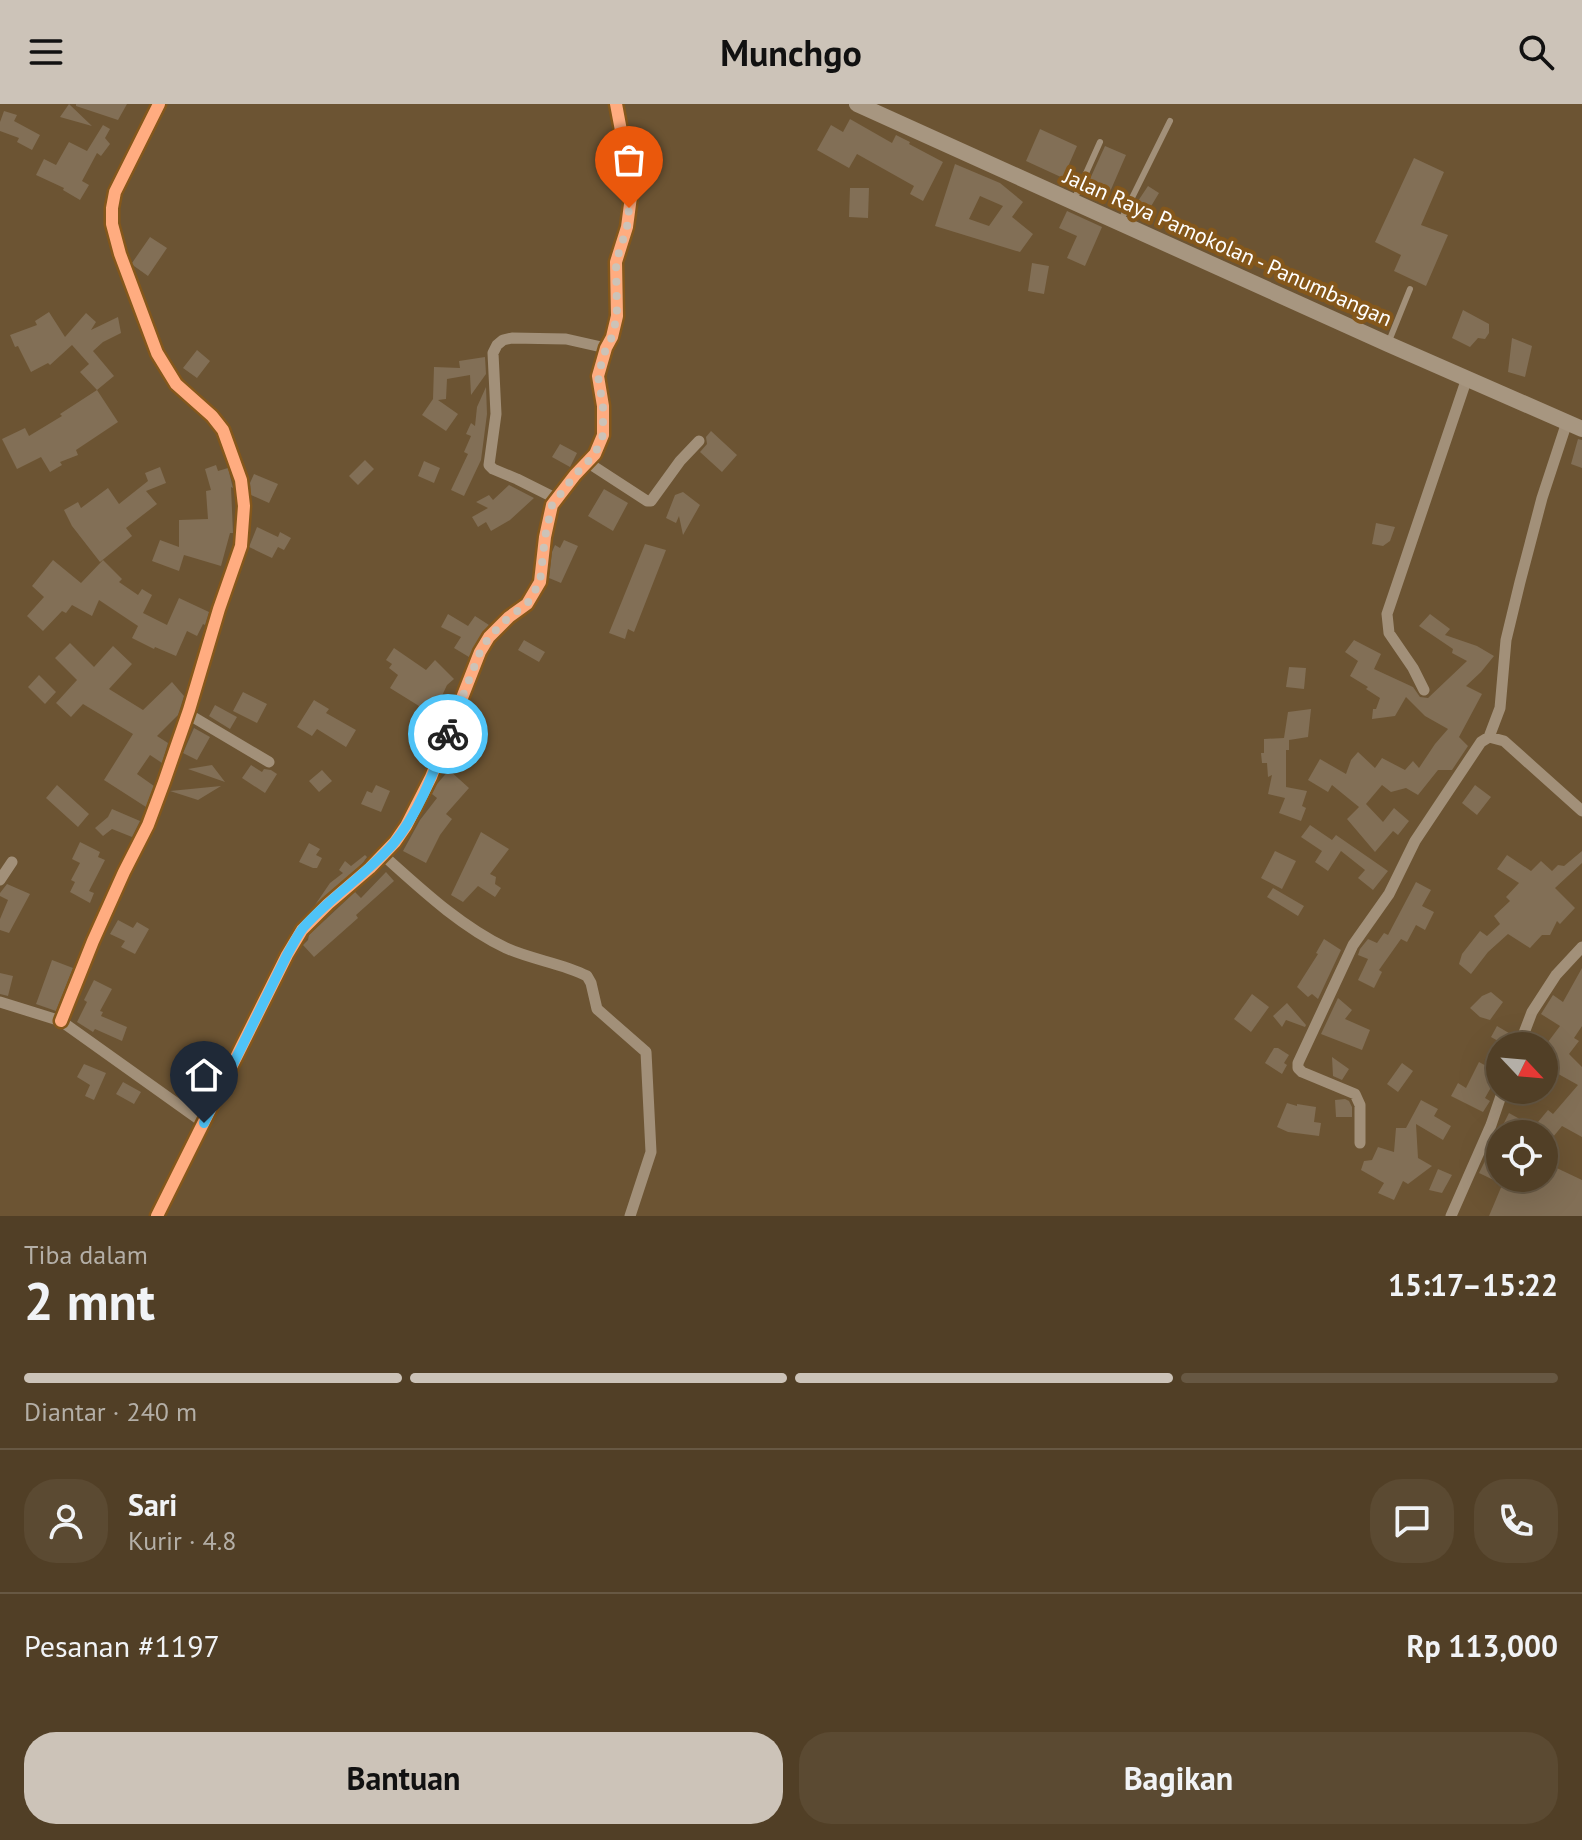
<!DOCTYPE html>
<html lang="id">
<head>
<meta charset="utf-8">
<style>
	:root { --surface:#513f26; --page:#5b4a32; --text:#f1f3f6; --muted:#b4afa7; --line:#675843; --accent:#ccc3b8 }
	body { margin:0; font-family:"PT Sans",sans-serif; background:var(--page); color:var(--text); height:100vh; display:flex; flex-direction:column; font-size:30px; white-space:nowrap }
	* { box-sizing:border-box; margin:0 }
	p { font-size:26px; color:var(--muted) }
	.icon { flex:none; width:44px; height:44px; fill:none; stroke:currentColor; stroke-width:2; stroke-linecap:round; stroke-linejoin:round }
	.map { position:relative; height:1112px; overflow:hidden }
	.details { display:flex; flex-direction:column; background:var(--surface); flex:1 }
	.details>* { flex:none }
	.needle { width:52px; rotate:116deg }
	.buttons { position:absolute; left:1486px; top:928px; display:grid; gap:16px }
	.buttons a { display:grid; place-items:center; width:72px; height:72px; border-radius:50%; background:var(--surface); box-shadow:0 8px 32px #0002,0 0 0 2px var(--line); font-size:40px }
	.pin { position:absolute; display:grid; place-items:center; width:68px; height:68px; color:#fff; margin:-82px -34px; border-radius:50% 50% 50% 0; rotate:-45deg; box-shadow:0 0 8px #0007 }
	.pin .icon { rotate:45deg }
	.courier { position:absolute; display:grid; place-items:center; width:80px; height:80px; margin:-40px; border:6px solid #4fc3f7; border-radius:50%; background:#fff; color:#222; box-shadow:0 2px 10px #0007 }
	.headline em { font-style:normal; font-weight:600 }
	.headline div { display:flex; flex-direction:column-reverse }
	.headline { display:flex; align-items:center; justify-content:space-between; height:136px; padding:0 24px }
	h1 { font-size:52px; font-weight:600; line-height:60px }
	.bar { display:grid; grid-template-columns:repeat(4,1fr); gap:12px 8px; align-content:center; height:96px; padding:0 24px }
	.bar i { height:10px; border-radius:6px; background:var(--line) }
	.bar .current { background:var(--accent) }
	.bar p { grid-column:span 4 }
	.line { display:flex; align-items:center; gap:20px; padding:0 24px; border-top:2px solid var(--line) }
	.line div { flex:1 }
	.round { display:grid; place-items:center; flex:none; width:84px; height:84px; border-radius:32px; background:var(--page) }
	.cta { display:flex; gap:16px; margin-top:auto; padding:16px 24px }
	.cta a { flex:1; height:92px; border-radius:32px; background:var(--accent); color:#111; font-size:32px; font-weight:600; line-height:92px; text-align:center }
	.cta a+a { background:var(--page); color:var(--text) }
	header { display:flex; justify-content:space-between; align-items:center; height:104px; padding:0 24px; background:var(--accent); color:#111; font-size:36px; font-weight:600 }
	.map>svg:first-child { display:block }
</style>
</head>
<body>
<header><svg class="icon" aria-label="menu" viewBox="0 0 24 24"><path d="M4 6h16M4 12h16M4 18h16"/></svg>Munchgo<svg class="icon" aria-label="search" viewBox="0 0 24 24"><circle cx="10" cy="10" r="6"/><path d="M15 15l6 6"/></svg></header>
<div class="map">
<svg width="1582" height="1112" viewBox="0 0 1582 1112">
	<rect width="100%" height="100%" fill="#6c5433"/>
	<path fill="#826f56" fill-rule="evenodd" d="M69 0 92 22 60 13Z
		M76 0H127L118 16 76 2Z
		M4 7 17 11 14 17 40 31 32 46 17 38 19 34 0 27V18Z
		M850 15 892 39 896 31 910 38 909 40 943 58 923 97 910 90 914 82 857 50 849 64 817 46 831 21 843 28Z
		M103 21 110 25 105 34 110 40 101 52 97 49 82 77 89 81 80 96 63 86 64 84 36 71 44 55 56 61 69 38 87 47Z
		M1040 25 1077 42 1063 74 1026 57Z
		M1105 42 1126 51 1106 97 1084 88Z
		M1414 54 1444 68 1421 121 1448 131 1426 182 1394 167 1401 151 1375 138Z
		M955 60 1000 79 1023 98 1012 113 1033 130 1020 148 935 122ZM980 92 1003 102 989 122 969 115Z
		M1148 82 1159 89 1144 114 1132 106Z
		M850 84H869L868 114 849 113Z
		M1067 107 1102 123 1085 162 1067 154 1077 132 1059 124Z
		M150 133 167 144 148 172 134 162 132 159Z
		M1032 159 1049 162 1044 190 1028 187Z
		M1463 206 1489 220V229L1485 235 1478 234 1470 243 1452 234Z
		M49 208 65 233 86 209 96 218 91 226 118 213 121 229 103 238 93 247 114 272 97 286 80 268 89 260 72 241 50 261 48 259 31 268 18 242 15 243 10 231 37 221 35 217Z
		M1512 234 1532 242 1525 273 1508 268Z
		M197 246 210 257 197 274 183 264Z
		M485 253 486 270 471 291 470 271 447 275 446 295 438 296 458 310 446 327 422 311 433 295 434 263 460 264 459 257Z
		M486 283 487 310 481 356 464 392 451 386 468 350 464 348 471 332 466 330 471 319 475 322 477 303Z
		M97 286 118 318 76 346 78 351 60 358 62 361 50 368 41 353 17 365 2 335 25 324 29 332 62 312 60 310Z
		M711 327 737 351 722 368 700 348 707 340 706 333Z
		M1578 335 1582 336V364L1571 360Z
		M560 340 577 349 570 363 552 353Z
		M365 356 374 365 358 381 349 372Z
		M424 357 440 364 434 379 418 372Z
		M216 361 218 367 228 364 233 384 231 383 233 429H230L221 462 184 451 179 467 152 457 160 436 179 443V416L208 415 206 387 211 386 205 365Z
		M160 363 166 379 146 387 157 400 126 424 132 432 100 458 72 422 64 406 78 398 81 404 108 384 119 400 148 377 145 369Z
		M254 370 278 380 269 399 251 391 250 379Z
		M509 381 534 394 510 416 491 427 486 418 478 423 472 413 488 404 476 398 489 391 493 396Z
		M604 385 628 399 613 427 588 412Z
		M683 388 700 401 683 431 679 412 676 419 666 414 675 391Z
		M1376 419 1395 423 1390 437 1383 442 1372 440Z
		M257 423 278 433 280 428 291 434 284 446 278 443 272 454 249 443Z
		M564 436 578 442 561 479 549 474 552 448 555 441 560 444Z
		M645 440 666 446 634 528 628 525 625 535 609 529Z
		M53 456 81 479 103 456 122 475 119 478 138 491 142 485 152 491 143 509 167 521 179 494 209 508 205 521 203 520 197 532 187 527 176 552 155 543 154 545 132 534 138 522 99 496 92 512 72 501 66 509 62 507 43 527 27 512 44 493 32 482Z
		M448 510 468 522 475 512 489 521 482 529 469 553 454 544 461 533 441 523Z
		M1430 510 1450 525 1445 531 1477 542 1494 552 1481 568 1466 582 1482 590 1459 633 1468 642 1452 666H1438L1418 691 1406 684 1391 688 1382 681 1366 700 1383 718 1394 704 1409 717 1398 731 1393 727 1375 748 1347 715 1359 703 1332 681 1328 688 1308 676 1320 655 1346 670 1351 656 1358 648 1375 664 1382 654 1405 666 1413 657 1419 664 1435 640 1448 625 1425 612 1406 593 1395 612 1372 615 1373 605H1376L1380 594 1366 585 1368 583 1350 572 1358 557 1345 548 1354 536 1381 550 1374 565 1413 583 1420 593 1428 594 1467 557 1452 549 1453 545 1419 522Z
		M524 536 545 548 539 558 518 546Z
		M70 539 94 563 113 542 132 560 109 585 143 606 172 578 184 592 178 611 157 632 168 639 162 659 150 651 137 670 154 682 146 703 104 676 133 630 83 600 71 613 56 599 77 576 55 554Z
		M394 544 426 566 435 556 454 575 447 581 440 596 449 601 440 617 433 613 425 626 410 617 419 602 390 584 398 571 389 564 392 560 386 556Z
		M1289 563 1306 564 1304 585 1286 583Z
		M39 571 56 588 45 600 28 583Z
		M243 588 267 600 257 619 233 607Z
		M314 596 329 605 326 609 356 626 346 643 317 625 312 632 297 623Z
		M215 601 237 613 230 625 209 612Z
		M1311 605 1308 633 1289 636V646H1286V683L1307 687 1302 702 1306 704 1301 717 1279 709 1285 694 1268 690 1272 671 1268 673 1267 659H1262L1261 649H1264V635L1284 634 1288 608Z
		M194 624 210 633 197 656 183 649Z
		M212 661 225 678 188 665Z
		M251 661 262 668 264 665 271 666 277 670 265 689 242 674Z
		M322 666 332 677 319 688 309 677Z
		M449 666 469 684 446 710 452 715 440 731 426 759 403 747 420 716 437 694 432 690 437 680Z
		M57 681 89 710 78 723 46 694Z
		M376 681 390 687 381 708 361 700 367 687 372 689Z
		M1475 681 1491 693 1477 711 1462 699Z
		M221 682 198 696 170 687Z
		M112 705 140 717 132 733 112 725 103 732 95 724 108 713Z
		M1310 721 1332 736 1336 731 1388 767 1373 786 1358 774 1365 766 1341 747 1328 767 1315 758 1322 747 1301 733Z
		M481 728 509 745 490 770 496 773 495 780 501 784 495 793 478 782 463 798 451 791Z
		M80 738 100 748 98 753 105 756 89 787 94 789 90 799 70 788 75 778 71 776 80 759 72 755Z
		M309 739 320 745 316 751 322 754 317 764H313L299 758Z
		M1275 747 1296 757 1282 785 1261 774Z
		M1582 747V759L1555 784 1575 804 1560 820 1557 817 1550 831H1542L1530 844 1508 830 1488 848 1471 870 1459 860 1462 850 1480 827 1487 832 1500 820 1494 812 1510 797 1506 793 1519 779 1497 765 1507 751 1531 767 1541 757 1552 767 1558 761 1564 762Z
		M365 751 367 753 362 760 315 801 330 779 343 769 339 766 345 757 351 762Z
		M386 768 394 777 356 811 358 814 314 853 303 841 308 836 309 831 355 788 361 794Z
		M1416 778 1431 786 1422 802 1434 808 1425 826 1416 821 1407 838 1401 835 1379 866 1382 868 1374 884 1358 876 1368 855 1358 851 1360 845 1368 835 1377 839 1384 829 1388 831Z
		M7 780 30 790 9 829 0 826V815L8 796 0 792V789Z
		M1273 784 1304 802 1298 812 1267 793Z
		M118 816 133 824 137 818 149 825 135 850 121 843 125 837 110 830Z
		M1324 835 1341 846 1318 895 1312 890 1308 893 1297 883 1318 850 1316 849Z
		M52 856 73 864 56 907 36 900Z
		M1582 864V922L1574 934 1579 937 1569 950 1582 963V1033L1562 1022 1544 1044V1030H1528L1548 1006 1553 1010 1578 981 1544 962V942H1528L1533 930 1548 938 1560 922 1541 910 1553 891 1563 898Z
		M0 869 13 872 8 892 0 890Z
		M94 876 112 885 100 907 103 908 101 912 127 923 122 937 95 925 93 928 77 918 87 898 84 896Z
		M1491 888 1503 898 1490 916 1480 913 1470 904 1482 892Z
		M1252 890 1269 903 1251 928 1234 915Z
		M1338 894 1352 906 1345 915 1370 926 1362 946 1321 930Z
		M1287 899 1306 921 1305 923 1286 916 1282 923 1273 912Z
		M1497 922 1514 932 1511 942H1507L1491 933Z
		M1274 944H1278L1289 951 1284 959 1287 961 1282 970 1265 959Z
		M1332 953 1349 965 1342 976 1333 972Z
		M1479 958 1499 969 1485 994 1490 997 1483 1008 1451 992 1458 979 1466 984Z
		M1402 959 1413 967 1398 988 1387 980Z
		M84 960 106 969 94 996 85 992 90 981 77 973Z
		M123 978 141 988 134 1000 116 990Z
		M1345 995 1349 997 1352 1003V1013H1336L1335 996Z
		M1421 996 1438 1005 1434 1012 1451 1022 1443 1036 1416 1020 1418 1054 1432 1062 1408 1080 1403 1077 1394 1096 1378 1089 1384 1079 1361 1066 1364 1057 1372 1056 1378 1043 1394 1048 1396 1024H1406Z
		M1287 999 1297 1002V1000L1316 1003 1314 1018 1321 1019 1319 1032 1288 1028 1277 1023Z
		M1509 1009 1525 1018 1519 1030H1500V1079L1479 1069Z
		M1544 1058 1582 1076V1112H1489L1505 1074H1544Z
		M1438 1065 1452 1071 1442 1089 1429 1086Z"/>
	<g fill="none" stroke-linecap="round" stroke-linejoin="round">
		<path stroke="#a29079" stroke-width="6" d="M1074 96 1100 38
			M1120 118 1170 17
			M1389 237 1410 185"/>
		<path stroke="#a29079" stroke-width="11" d="M587 358 647 397H651L680 357 699 337
			M557 395 517 375 493 365 489 361 496 310 493 249 497 241 503 236 512 234 566 235 606 244
			M1424 586 1413 564 1389 529 1387 510 1467 274
			M188 610 269 658
			M1489 633 1500 604 1506 536 1520 478 1542 394 1567 318
			M383 751C421 785 460 822 506 844 532 856 562 859 587 872L591 879 597 905 646 948 651 1048 630 1112
			M0 776 12 758
			M0 898 61 917 204 1019
			M61 917 93 837 124 768 148 721 164 678 189 606 219 505 241 442 244 402 241 376 223 326 212 312 176 280 157 249 120 150 112 120V104L115 88 159 0
			M1519 942 1532 908 1556 871 1582 843
			M1360 1039V1001L1355 990 1302 968 1298 964V959L1353 841 1389 790 1415 737 1481 638 1489 633 1504 637 1582 707
			M157 1112 287 851 302 826 328 800 370 764 395 738 406 722 431 673 480 548 489 533 509 513 527 500 540 478 545 433 552 401 575 371 595 350 603 331V302L598 272 606 244 612 233 617 212 616 158 627 123 632 85 616 0
			M1451 1112 1491 1021 1503 986"/>
		<path stroke="#a79680" stroke-width="16" d="M857 0 1388 240 1582 325"/>
		<g stroke="#84571b" stroke-width="17">
			<path id="cycleway" d="M61 917 93 837 124 768 148 721 164 678 189 606 219 505 241 442 244 402 241 376 223 326 212 312 176 280 157 249 120 150 112 120V104L115 88 159 0
				M157 1112 287 851 302 826 328 800 370 764 395 738 406 722 431 673 480 548 489 533 509 513 527 500 540 478 545 433 552 401 575 371 595 350 603 331V302L598 272 606 244 612 233 617 212 616 158 627 123 632 85 616 0"/>
		</g>
		<use href="#cycleway" stroke="#ffac80" stroke-width="12"/>
	</g>
	<g fill="none" stroke-linecap="round" stroke-linejoin="round">
		<path stroke="#ccc3b8" stroke-width="8" stroke-dasharray="0 14.4" d="M448 630 480 548 489 533 509 513 527 500 540 478 545 433 552 401 575 371 595 350 603 331V302L598 272 606 244 612 233 617 212 616 158 627 123 629 104"/>
		<path stroke="#4fc3f7" stroke-width="10" d="M204 1019 287 851C292 842 297 832 303 824 330 793 366 771 393 740 419 709 434 667 448 630"/>
	</g>
	<g text-anchor="middle" dominant-baseline="central" stroke-width="8" stroke-linejoin="round" paint-order="stroke">
		<g font-size="22" fill="#fff" stroke="#84571b">
			<text transform="translate(1228 143) rotate(24)">Jalan Raya Pamokolan - Panumbangan</text>
		</g>
	</g>
</svg>
<div class="buttons">
<a><svg class="needle" viewBox="-14 -14 28 28"><path d="M0-13l5 13h-10z" fill="#e53935"/><path d="M0 13l5-13h-10z" fill="#b4afa7"/></svg></a>
<a><svg class="icon" aria-label="locate" viewBox="0 0 24 24"><circle cx="12" cy="12" r="6"/><path d="M12 2v4M12 18v4M2 12h4M18 12h4"/></svg></a>
</div>
<div class="pin" style="left:629px;top:104px;background:#ea580c"><svg class="icon" aria-label="bag" viewBox="0 0 24 24"><path d="M5 8h14l-1 12H6zM9 8a3 3 0 0 1 6 0"/></svg></div>
<div class="pin" style="left:204px;top:1019px;background:#1f2937"><svg class="icon" aria-label="home" viewBox="0 0 24 24"><path d="M3 11l9-7 9 7M6 9v11h12V9"/></svg></div>
<div class="courier" style="left:448px;top:630px"><svg class="icon" aria-label="bike" viewBox="0 0 24 24"><circle cx="6" cy="16" r="4"/><circle cx="18" cy="16" r="4"/><path d="M6 16l4-8h5l3 8M10 8l3 8H6M13 5h3"/></svg></div>
</div>
<section class="details">
<div class="headline"><div><h1>2 mnt</h1><p>Tiba dalam</p></div><em>15:17–15:22</em></div>
<div class="bar"><i class="current"></i><i class="current"></i><i class="current"></i><i></i><p>Diantar · 240 m</p></div>
<div class="line" style="height:144px"><a class="round"><svg class="icon" aria-label="person" viewBox="0 0 24 24"><circle cx="12" cy="8" r="4"/><path d="M4 21q1-7 8-7t8 7"/></svg></a><div><b>Sari</b><p>Kurir · 4.8</p></div><a class="round"><svg class="icon" aria-label="chat" viewBox="0 0 24 24"><path d="M4 5h16v11H9l-5 4z"/></svg></a><a class="round"><svg class="icon" aria-label="phone" viewBox="0 0 24 24"><path d="M5 4h4l2 5-3 2q2 4 5 5l2-3 5 2v4C11 20 4 13 5 4z"/></svg></a></div>
<div class="line" style="height:104px"><div>Pesanan #1197</div><b>Rp 113,000</b></div>
<div class="cta"><a>Bantuan</a><a>Bagikan</a></div>
</section>
</body>
</html>
